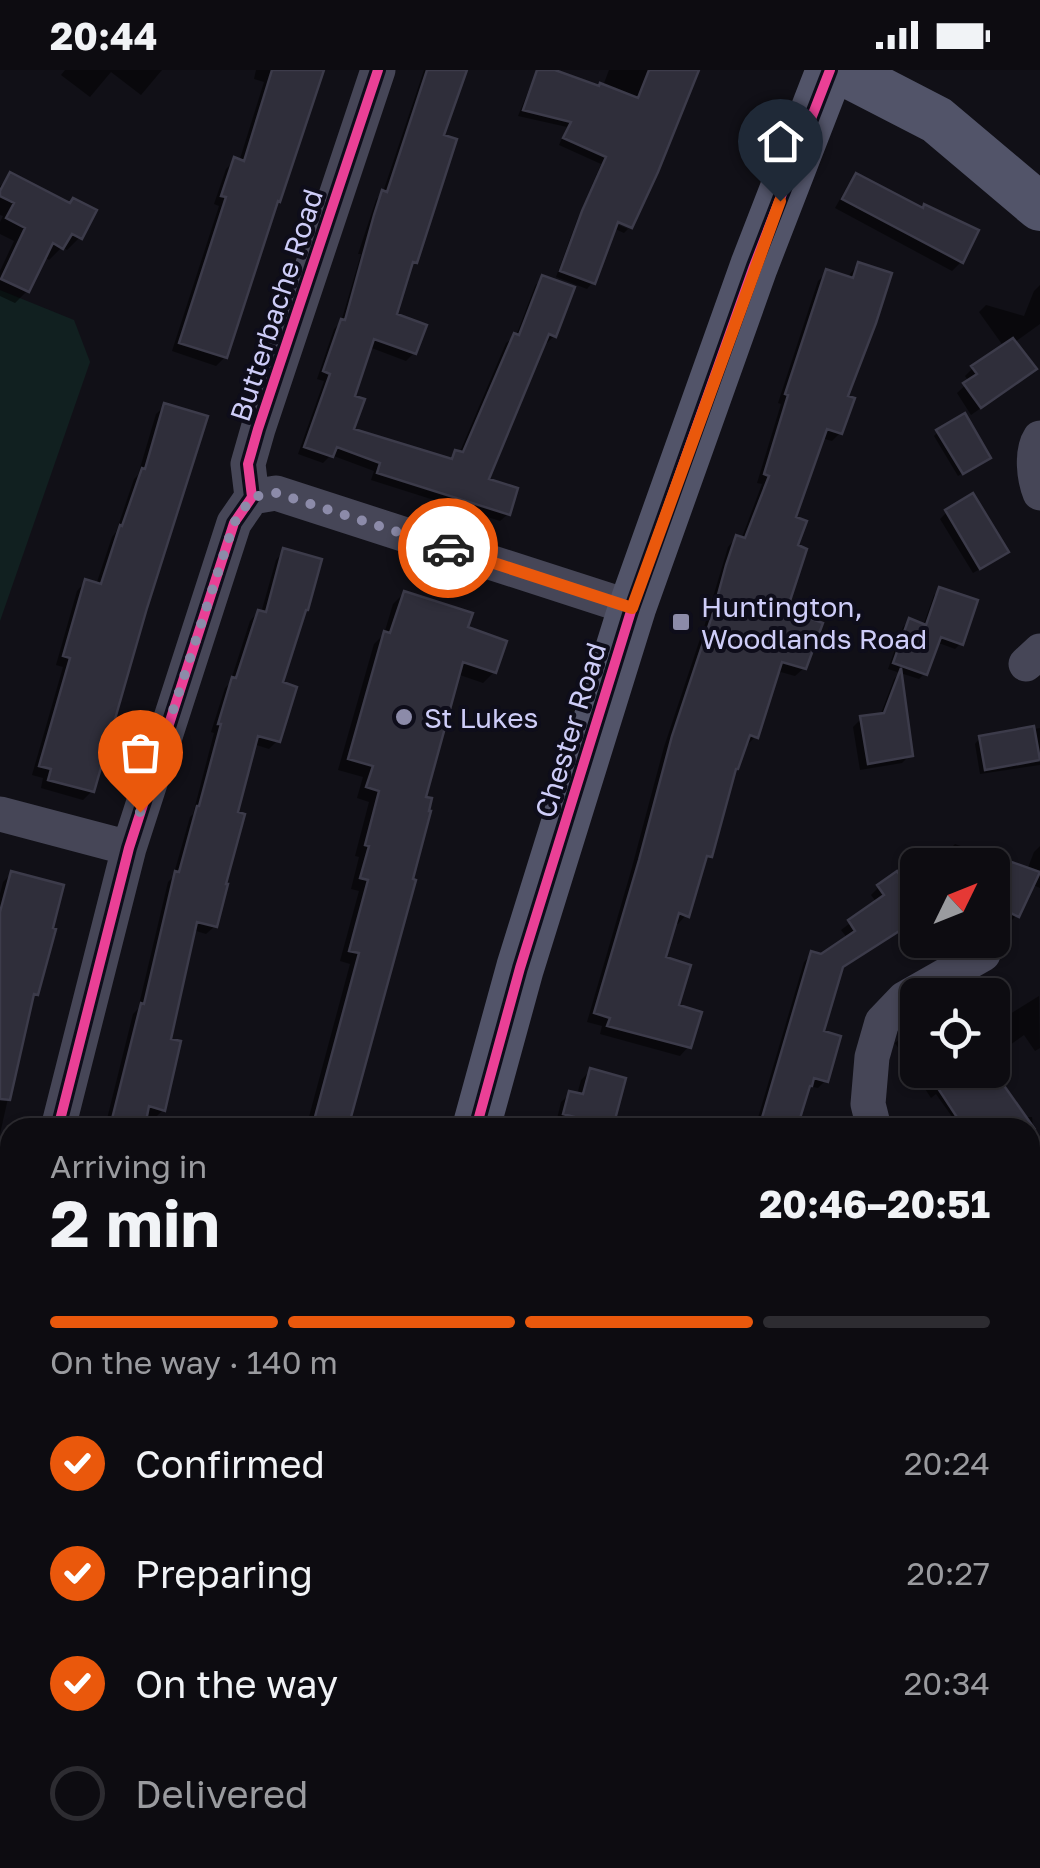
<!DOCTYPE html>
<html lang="en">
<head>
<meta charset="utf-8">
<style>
	:root { --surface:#0d0c11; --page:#1b1a1f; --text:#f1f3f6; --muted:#9a9b9f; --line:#2d2c31; --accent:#ea580c }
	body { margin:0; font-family:"Golos Text",sans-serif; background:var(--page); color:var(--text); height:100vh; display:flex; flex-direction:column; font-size:38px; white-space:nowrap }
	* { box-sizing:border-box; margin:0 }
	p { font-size:32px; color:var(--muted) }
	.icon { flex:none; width:55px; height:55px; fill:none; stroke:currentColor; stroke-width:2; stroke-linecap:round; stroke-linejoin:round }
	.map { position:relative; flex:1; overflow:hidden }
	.details { position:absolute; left:0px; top:1048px; width:1040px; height:752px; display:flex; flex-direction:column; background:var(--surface); border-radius:30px 30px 0 0; box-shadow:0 2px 8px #0004,0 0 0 2px var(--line) }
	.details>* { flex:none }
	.needle { width:65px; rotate:47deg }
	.tools { position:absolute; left:900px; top:778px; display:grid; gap:20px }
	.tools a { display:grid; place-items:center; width:110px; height:110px; border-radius:15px; background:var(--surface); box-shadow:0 2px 8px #0004,0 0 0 2px var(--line); font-size:50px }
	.pin { position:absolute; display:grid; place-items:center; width:85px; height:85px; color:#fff; margin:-102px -42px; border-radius:50% 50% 50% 0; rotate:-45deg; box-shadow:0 0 10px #0007 }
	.pin .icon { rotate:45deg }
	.courier { position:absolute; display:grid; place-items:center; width:100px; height:100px; margin:-50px; border:8px solid #ea580c; border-radius:50%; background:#fff; color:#222; box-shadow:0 2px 12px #0007 }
	.headline em { font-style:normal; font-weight:700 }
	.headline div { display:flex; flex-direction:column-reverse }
	.headline { display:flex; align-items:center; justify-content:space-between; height:170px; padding:0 50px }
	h1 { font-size:65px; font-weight:700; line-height:75px }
	.bar { display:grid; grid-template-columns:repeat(4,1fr); gap:15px 10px; align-content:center; height:120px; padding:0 50px }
	.bar i { height:12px; border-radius:8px; background:var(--line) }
	.bar .on { background:var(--accent) }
	.bar p { grid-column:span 4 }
	ol { padding:0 50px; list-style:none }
	li { display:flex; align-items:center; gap:30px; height:110px }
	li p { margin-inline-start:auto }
	li .icon { padding:10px; border-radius:50%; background:var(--accent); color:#fff; stroke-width:4 }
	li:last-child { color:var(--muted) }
	li i { width:55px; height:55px; border:5px solid var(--line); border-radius:50% }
	.status { display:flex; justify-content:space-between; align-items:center; height:70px; padding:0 50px; background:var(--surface); direction:ltr }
	.status svg { height:28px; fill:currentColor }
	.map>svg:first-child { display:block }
</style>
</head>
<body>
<div class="status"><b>20:44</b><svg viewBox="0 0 49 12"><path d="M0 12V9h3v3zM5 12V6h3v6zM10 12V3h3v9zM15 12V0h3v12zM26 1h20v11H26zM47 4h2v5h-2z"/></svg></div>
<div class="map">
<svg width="1040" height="1798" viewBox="0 0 1040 1798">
	<rect width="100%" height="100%" fill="#111017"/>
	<path fill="#112020" d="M0 220 74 250 90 292 0 551Z"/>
	<path fill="#0007" d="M65 0H162L141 25 111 2 90 27 61 5Z
		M256 0H321L225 287 216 296 172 281 219 136 214 134 226 99 235 90 239 92 264 12 254 9Z
		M424 0H464L441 67 414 192 408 199 393 246 414 283 406 291 369 277 352 327 351 361 448 390 456 383 459 384 506 273 516 266 535 216 542 208 554 266 547 273 544 272 486 411 508 444 500 451 371 410 374 401 331 385 323 393 298 384 324 311 317 309 334 259 341 252 361 184H358L376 130 383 122Z
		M537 0H548L598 19 603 16 609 0H695L607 145 605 149 628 159 624 163 613 158 592 213 587 219 556 207 577 150 601 94 559 75 567 57 518 46Z
		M11 105 69 136 80 167 67 180 62 177 49 190 44 187 27 221 15 233 0 226V201L14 171 0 164V152L3 146 0 145V116Z
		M857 106 961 192 952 201 835 138 848 115Z
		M858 195 840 363 832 371 821 368 793 448 795 477 784 541 804 598 795 606 777 601 756 666 747 675 744 674 710 786 702 793 686 845 678 854 673 853 663 889 688 977 680 986 600 964 602 956 587 952 631 801 664 677 705 554 728 477 736 468 741 470 762 414 757 413 781 334 778 333 818 211 827 202 848 209 850 204Z
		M1040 215V254L1015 272 1025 307 971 345 957 323 969 312 965 306 973 298 1004 277 979 242 986 235 1024 246 1034 221Z
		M165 336 145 537 92 721 83 730 41 718 43 708 32 705 63 597 56 595 77 521 85 512 96 515 112 467 116 462 134 409 138 405 156 344Z
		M938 362 984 391 958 406 934 366Z
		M947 442 999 488 973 503 940 449Z
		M284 481 277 671 269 679 253 674 235 744 215 856 206 864 193 860 168 971 163 1040 155 1048 150 1047 147 1058 105 1057 133 944 138 939 168 812 173 807 190 747 193 744 214 663 211 662 225 618 230 613 250 551 258 542 261 543 276 490Z
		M940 520 961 573 955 579 936 572 925 603 919 609 888 599 903 557 909 551 923 556 934 525Z
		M404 523 465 559 494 602 483 613 457 604 423 728 346 1058H306L350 894 340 891 359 821 351 819 359 787 355 786 369 732 357 728 363 707 338 700 374 574 384 564 393 534Z
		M900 603 910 685 902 693 860 700 853 657 861 649 880 646 894 609Z
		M1040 658V695L980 704 975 674 980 668Z
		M955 774 1027 800 1034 782 1040 776V818L1033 815 1017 845 1009 853 992 844V795H942L947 782Z
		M11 804 36 924 30 930 0 1064V824L3 812Z
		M879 817 918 835V855L901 866 898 862 840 900 820 962 826 1010 818 1018 809 1016 795 1058H755L804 892 812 884 821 887 848 869 841 860 877 833 871 825Z
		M1039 926 1040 978 1035 981 1024 965 992 988V955Z
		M918 954V1000H990L1024 1047H1032L1035 1075 1030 1080V1058H960L936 1024 931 1028 895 973Z
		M590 1001 611 1056 575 1058 556 1053 561 1032 570 1024 577 1025 581 1010Z
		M10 1435V1575L0 1620V1463L6 1438Z
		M1039 1536 1040 1584 1030 1590V1541Z
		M0 1625 3 1626 0 1637 8 1639 0 1664Z
		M1030 1666 1040 1683V1798H967L983 1790H999L1002 1794 1010 1790H1030V1779L1036 1776 1030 1764Z
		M125 1790H164L162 1798H123Z
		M393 1790H428L426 1798H389H391Z
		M596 1790H642L647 1798H592Z
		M663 1790H693L695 1798H664Z
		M765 1790H846L839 1798 764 1795Z"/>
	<path fill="#2f2e3a" stroke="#3c3b4a" stroke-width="2.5" d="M272 0H324L280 132 278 131 227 288 179 273 226 127 221 126 234 87 244 91Z
		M427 0H467L444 65 457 69 417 193 413 192 397 244 427 255 416 284 374 269 355 326 365 329 354 359 452 389 455 380 463 382 514 263 519 265 542 205 575 217 556 267 549 264 489 409 518 418 510 445 377 403 380 393 337 377 333 387 304 377 330 304 323 301 341 249 345 250 374 145 382 120 387 122Z
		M537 0H555L599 16 600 13 638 28 649 0H699L658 102 632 158 618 152 595 214 560 201 582 141 606 87 563 68 571 52 523 40Z
		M10 102 70 133 73 128 97 140 82 169 72 164 63 179 53 173 29 222 1 209 25 158 6 148 14 133 0 126V121Z
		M856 103 923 138 924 134 979 160 963 193 842 129Z
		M858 192 892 203 876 253 848 326 855 328 842 364 827 359 796 447 807 451 798 475 807 479 787 540 823 553 806 599 782 592 758 668 750 665 738 699H736L712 787 707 786 689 847 679 843 666 887 691 895 679 935 702 942 691 978 607 956 610 948 594 943 639 790 672 666 713 543 726 495 736 465 745 468 769 406 764 404 788 325 785 324 826 199 853 208Z
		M1013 268 1037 299 981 338 963 313 977 304 971 296Z
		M164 333 208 346 147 538 94 722 48 710 51 699 39 696 70 588 63 586 85 509 101 514 120 455 122 456 142 398 145 399Z
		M965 343 991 388 963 404 936 360Z
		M973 423 1009 482 980 499 945 440Z
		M283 478 322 489 308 540H306L283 612 297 617 280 672 258 666 238 742 245 744 226 814H228L217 857 197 852 171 969 181 971 165 1041 149 1036 145 1056 112 1049 141 933 144 934 175 801 179 802 197 736H199L221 654H218L232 607 236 608 258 540 266 542Z
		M939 517 978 530 963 575 941 567 927 605 893 593 909 548 926 555Z
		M404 521 473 543 468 557 507 571 496 603 463 592 426 727 432 728 429 741H431L413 809 416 810 348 1058H312L359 883 349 881 368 810 360 808 369 776 365 775 379 721 366 717 373 696 348 689 384 561 390 563Z
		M901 598 913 686 868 694 860 646 884 643Z
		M1034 656 1040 690 985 700 979 666Z
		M992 785 1040 802 1019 847 992 834Z
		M11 801 64 815 53 858 56 859 38 925 34 924 10 1030 0 1029V842Z
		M897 801 918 831V849L843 897 824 961 841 966 828 1012 814 1008 812 1016H810L797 1058H759L811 881 821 884 855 861 848 850 884 825 877 815Z
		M590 998 626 1008 613 1057 563 1044 569 1021 583 1024Z
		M926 1000H993L1034 1058H964Z"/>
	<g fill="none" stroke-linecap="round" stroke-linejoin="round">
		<path stroke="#464657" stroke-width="35" d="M1040 368C1031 382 1034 408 1040 423
			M252 427 276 423 632 538
			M1026 594 1040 581
			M0 744 129 778
			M58 1058 129 778 234 453 252 427 248 394 258 359 378 0
			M874 1058 868 1034 872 987 882 952 904 929 983 884
			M0 1288 10 1248
			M729 1790 730 1798"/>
		<path stroke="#525469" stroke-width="48" d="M840 0 937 50 1040 137
			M476 1058 520 898 632 538 754 196 830 0
			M1030 1245 1040 1215
			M301 1798 303 1790
			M897 1798 898 1790"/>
		<g stroke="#0e0d1a" stroke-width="16">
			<path id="cycleway" d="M58 1058 129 778 234 453 252 427 248 394 258 359 378 0
				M476 1058 520 898 632 538 754 196 830 0"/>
		</g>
		<use href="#cycleway" stroke="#ea4096" stroke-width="10"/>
	</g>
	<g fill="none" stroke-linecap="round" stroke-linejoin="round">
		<path stroke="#8c8ba9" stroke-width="10" stroke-dasharray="0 18" d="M140 742 234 453 252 427 276 423 448 478"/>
		<path stroke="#ea580c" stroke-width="12" d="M448 478 632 538 780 131"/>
	</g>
	<g fill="#8c8ba9" stroke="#0e0d1a" stroke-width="4">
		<rect x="671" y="542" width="20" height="20" rx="5"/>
		<circle cx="404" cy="647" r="10"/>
	</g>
	<g text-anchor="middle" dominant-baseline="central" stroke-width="8" stroke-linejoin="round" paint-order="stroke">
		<g font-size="28" fill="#cecdf8" stroke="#0e0d1a">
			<text transform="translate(276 235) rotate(-72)">Butterbache Road</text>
			<text transform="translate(570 660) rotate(-73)">Chester Road</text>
		</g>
		<g font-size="28" fill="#cecdf8" stroke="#0e0d1a" text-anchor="start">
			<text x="701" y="536">Huntington,<tspan x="701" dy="32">Woodlands Road</tspan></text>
			<text x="424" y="647">St Lukes</text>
		</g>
	</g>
</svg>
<div class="tools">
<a><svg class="needle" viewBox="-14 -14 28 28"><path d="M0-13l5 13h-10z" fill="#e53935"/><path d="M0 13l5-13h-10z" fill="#9a9b9f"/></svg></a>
<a><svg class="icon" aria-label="locate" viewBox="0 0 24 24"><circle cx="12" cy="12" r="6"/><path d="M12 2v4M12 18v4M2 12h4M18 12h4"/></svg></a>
</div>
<div class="pin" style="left:140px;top:742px;background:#ea580c"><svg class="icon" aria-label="bag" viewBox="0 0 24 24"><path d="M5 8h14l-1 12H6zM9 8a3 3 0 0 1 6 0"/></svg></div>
<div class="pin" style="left:780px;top:131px;background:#1f2937"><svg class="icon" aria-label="home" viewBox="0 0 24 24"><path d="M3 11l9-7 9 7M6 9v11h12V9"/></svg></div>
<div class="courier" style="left:448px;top:478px"><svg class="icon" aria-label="car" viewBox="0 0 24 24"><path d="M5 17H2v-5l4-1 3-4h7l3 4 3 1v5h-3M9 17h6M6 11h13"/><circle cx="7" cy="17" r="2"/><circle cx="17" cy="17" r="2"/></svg></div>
<section class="details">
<div class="headline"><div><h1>2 min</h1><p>Arriving in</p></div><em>20:46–20:51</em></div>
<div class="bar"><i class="on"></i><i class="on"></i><i class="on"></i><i></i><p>On the way · 140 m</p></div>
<ol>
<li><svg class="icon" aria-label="check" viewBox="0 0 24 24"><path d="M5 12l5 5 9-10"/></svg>Confirmed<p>20:24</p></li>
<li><svg class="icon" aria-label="check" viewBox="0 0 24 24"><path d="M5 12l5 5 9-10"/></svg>Preparing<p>20:27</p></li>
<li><svg class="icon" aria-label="check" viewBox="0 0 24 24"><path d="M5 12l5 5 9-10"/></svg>On the way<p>20:34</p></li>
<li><i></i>Delivered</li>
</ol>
</section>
</div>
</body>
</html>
